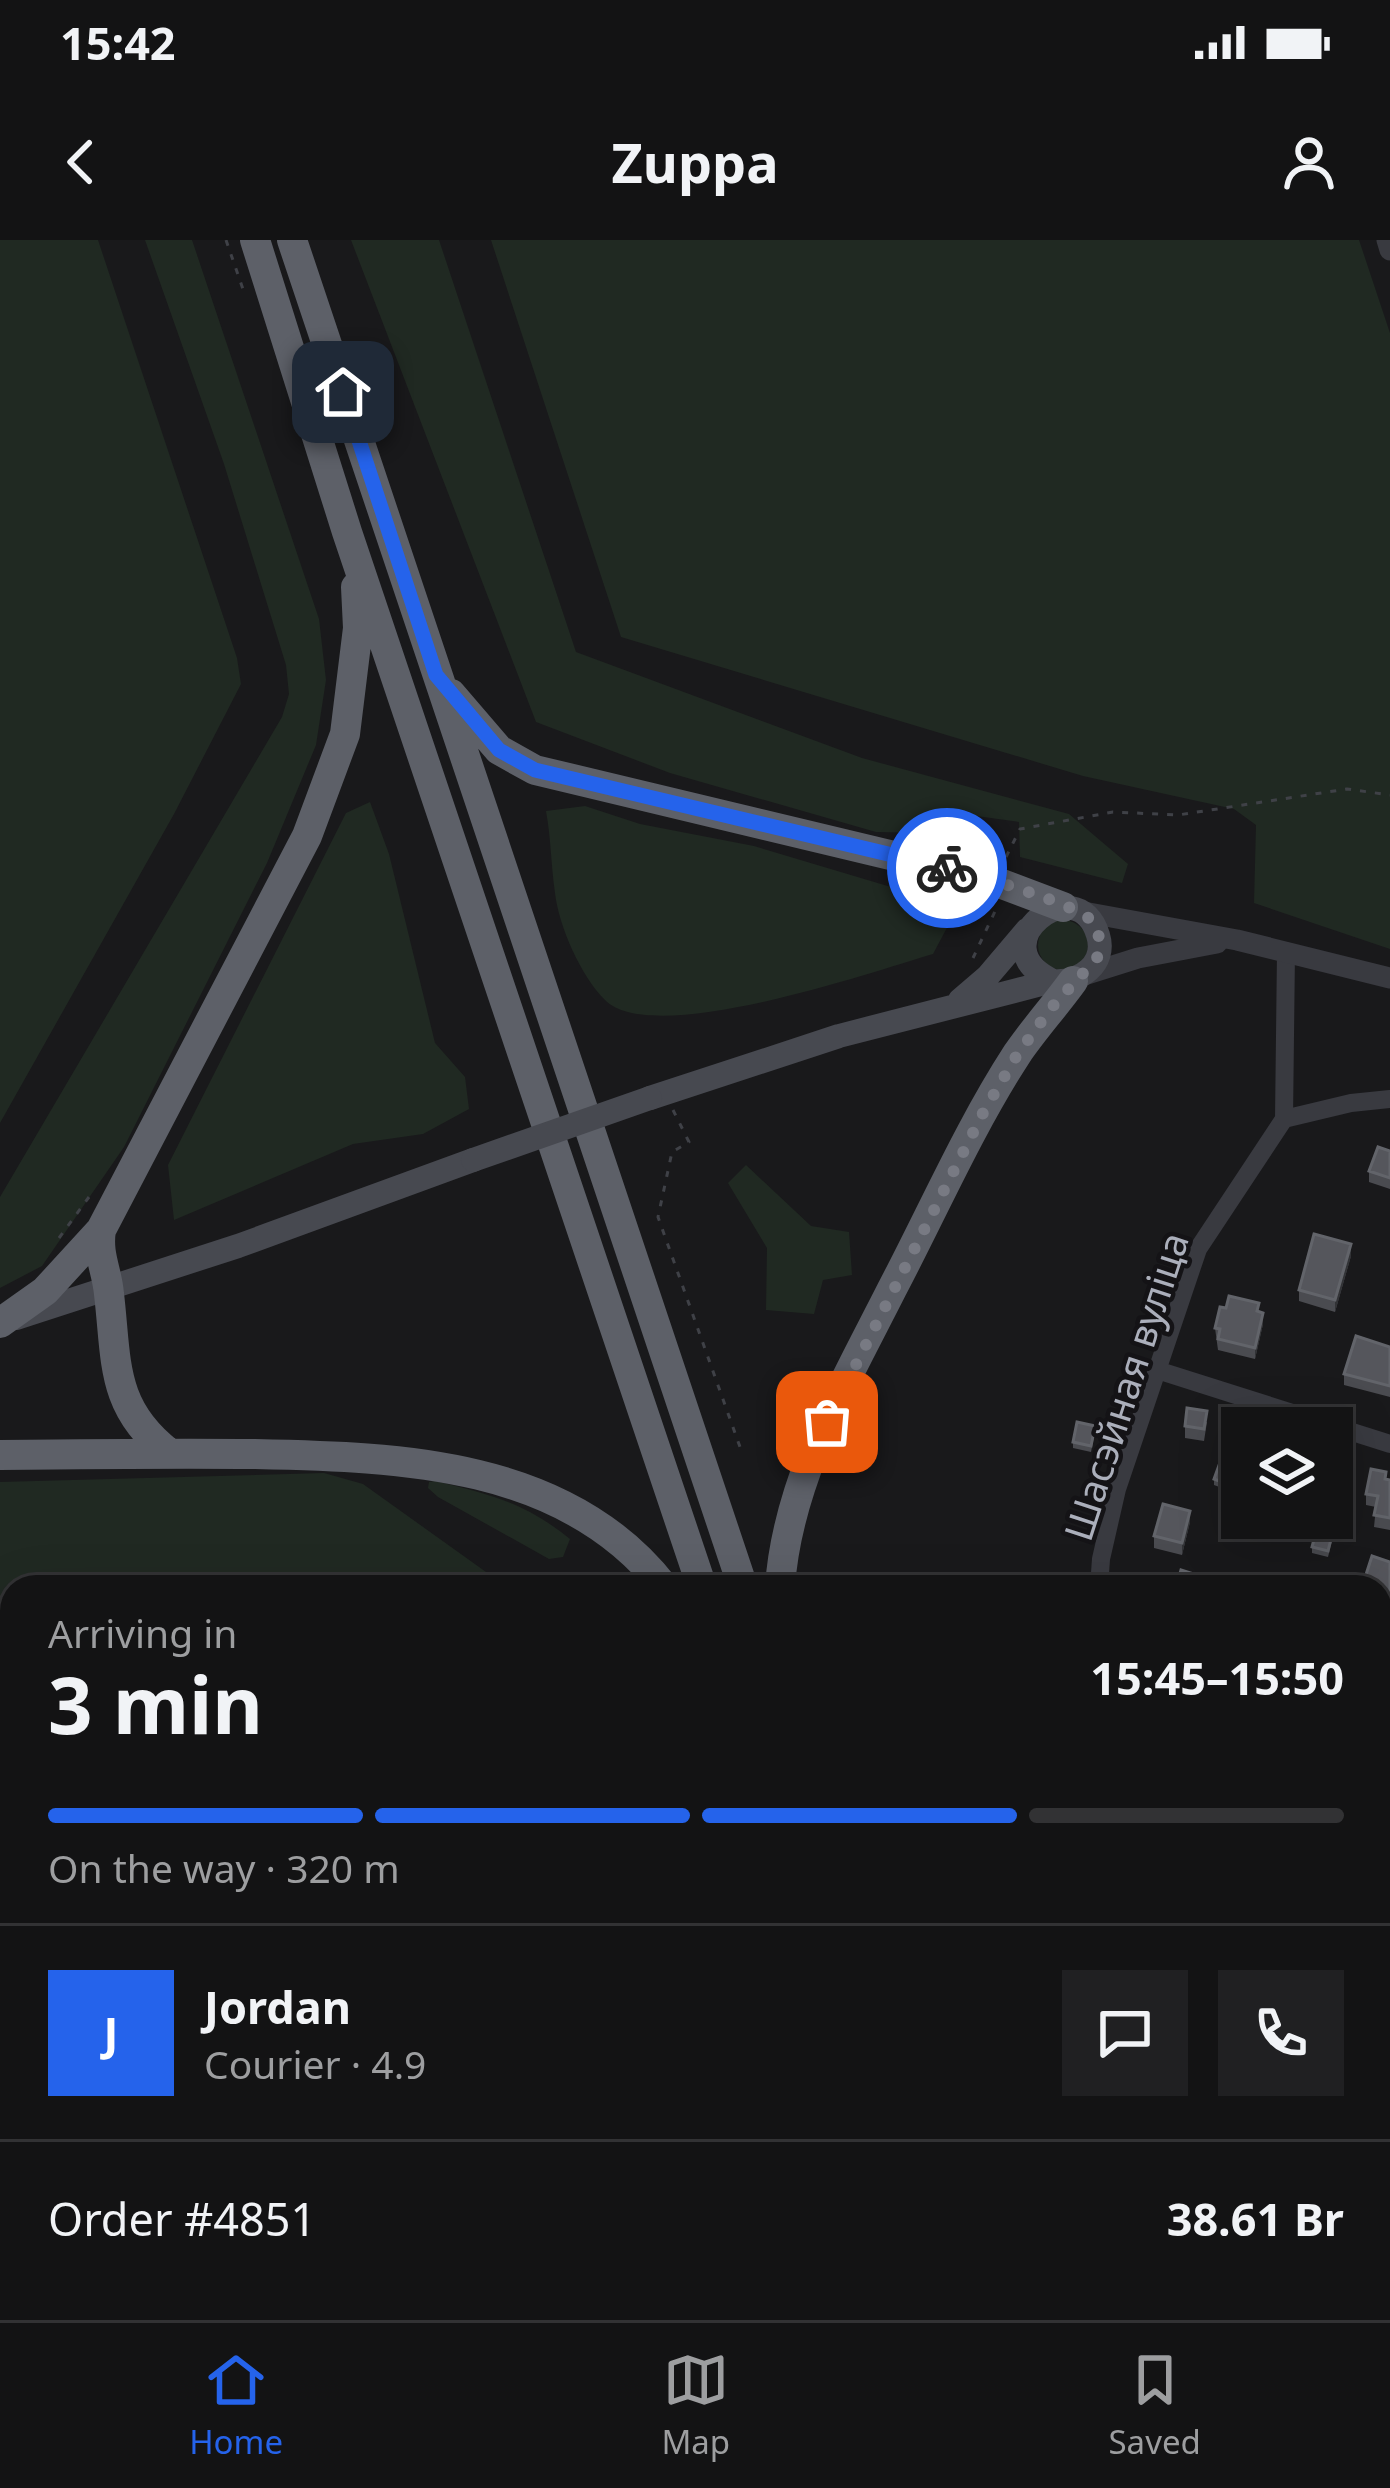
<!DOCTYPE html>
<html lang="en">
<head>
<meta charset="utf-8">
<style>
	:root { --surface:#131314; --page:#202022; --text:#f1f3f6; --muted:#9d9ea0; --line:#323234; --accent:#2563eb }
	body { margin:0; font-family:"Noto Sans",sans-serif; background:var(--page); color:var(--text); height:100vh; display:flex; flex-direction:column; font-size:45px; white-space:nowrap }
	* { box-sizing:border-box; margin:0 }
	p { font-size:39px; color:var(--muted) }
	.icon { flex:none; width:66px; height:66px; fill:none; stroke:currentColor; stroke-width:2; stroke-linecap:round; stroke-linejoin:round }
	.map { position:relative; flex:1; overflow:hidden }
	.drawer { position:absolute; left:0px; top:1335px; width:1392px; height:747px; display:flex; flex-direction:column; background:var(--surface); border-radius:36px 36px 0 0; box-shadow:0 12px 48px #0002,0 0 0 3px var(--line) }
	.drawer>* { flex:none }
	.controls { position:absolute; left:1221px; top:1167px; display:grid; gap:24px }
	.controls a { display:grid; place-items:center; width:132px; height:132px; border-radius:0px; background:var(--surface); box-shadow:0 12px 48px #0002,0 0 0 3px var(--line); font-size:60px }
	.pin { position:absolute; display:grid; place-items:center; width:102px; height:102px; color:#fff; margin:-51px; border-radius:24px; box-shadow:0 6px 18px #0006 }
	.courier { position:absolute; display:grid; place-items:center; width:120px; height:120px; margin:-60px; border:9px solid #2563eb; border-radius:50%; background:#fff; color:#222; box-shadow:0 3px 15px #0007 }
	.headline em { font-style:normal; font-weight:700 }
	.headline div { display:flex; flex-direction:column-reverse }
	.headline { display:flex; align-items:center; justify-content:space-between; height:204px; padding:0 48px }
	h1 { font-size:78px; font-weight:700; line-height:90px }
	.bar { display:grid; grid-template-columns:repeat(4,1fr); gap:18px 12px; align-content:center; height:144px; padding:0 48px }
	.bar i { height:15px; border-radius:9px; background:var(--line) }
	.bar .current { background:var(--accent) }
	.bar p { grid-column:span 4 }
	.line { display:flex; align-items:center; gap:30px; padding:0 48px; border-top:3px solid var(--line) }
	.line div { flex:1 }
	.round { display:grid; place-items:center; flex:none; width:126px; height:126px; border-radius:0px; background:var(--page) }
	.status { display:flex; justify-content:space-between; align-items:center; height:84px; padding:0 60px; background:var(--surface); direction:ltr }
	.status svg { height:33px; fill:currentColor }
	header { display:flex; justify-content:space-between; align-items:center; height:156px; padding:0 48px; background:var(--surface); font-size:54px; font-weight:700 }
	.tabs { display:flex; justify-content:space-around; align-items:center; height:168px; border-top:3px solid var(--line); background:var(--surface); font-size:33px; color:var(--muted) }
	.tabs a { display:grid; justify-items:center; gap:6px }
	.tabs .current { color:var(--accent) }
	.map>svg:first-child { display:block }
</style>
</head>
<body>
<div class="status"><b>15:42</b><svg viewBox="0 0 49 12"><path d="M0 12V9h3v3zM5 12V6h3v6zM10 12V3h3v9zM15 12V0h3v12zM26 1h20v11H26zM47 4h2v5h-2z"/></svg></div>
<header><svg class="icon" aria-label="back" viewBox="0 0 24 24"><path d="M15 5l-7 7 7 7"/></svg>Zuppa<svg class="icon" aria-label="person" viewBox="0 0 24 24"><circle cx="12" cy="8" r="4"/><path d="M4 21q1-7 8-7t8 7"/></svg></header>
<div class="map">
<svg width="1390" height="2080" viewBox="0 0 1390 2080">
	<rect width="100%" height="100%" fill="#19191b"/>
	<path fill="#202922" d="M0 0H98L237 418 241 444 174 574 0 883Z
		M145 0H192L319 379 326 440 316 505 267 623 124 907 42 1026 0 1048V957L282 477 289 454 286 425 224 224Z
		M351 0H439L576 412 862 518 1069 574 1128 624 1122 643 1020 617 1019 582 933 570 929 593 876 592 670 533 536 482Z
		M491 0H1359L1390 93V709L1254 663 1256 585 1234 569 1083 536 621 397Z
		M370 562 389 614 435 803 465 837 469 869 423 894 353 904 174 980 168 925 346 573Z
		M585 566 640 584 754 606 958 667 933 714C872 732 652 808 605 760 581 736 559 687 555 653 551 625 551 598 546 571Z
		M1038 705a25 25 0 1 1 50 0a25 25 0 1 1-50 0Z
		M746 925 811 986 849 992 852 1035 823 1040 814 1074 766 1070 767 1008 728 943Z
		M324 1233 363 1244 507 1347H12V1831L0 1829V1242Z
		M435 1241C489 1254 526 1263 570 1299L563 1317 549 1319 438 1257 428 1248 429 1242Z
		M36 2070H779L756 2080H35Z"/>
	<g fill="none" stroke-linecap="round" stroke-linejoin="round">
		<path stroke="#3f4147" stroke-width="3" stroke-dasharray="6 9" stroke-linecap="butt" d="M226 0 245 55
			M1006 617 1020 589 1113 572 1178 575 1347 549 1390 555
			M973 718 997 667
			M673 870 689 902 672 912 658 977 740 1207
			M59 998 89 957
			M12 1949 4 1987 12 2052
			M861 2080 857 2074 861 2070"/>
		<path stroke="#393a40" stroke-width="9" d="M0 2077 15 2070
			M881 2080H905"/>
		<path stroke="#393a40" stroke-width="18" d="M1284 879 1286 712
			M1157 1130 1390 1204
			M1099 1347 1101 1319 1117 1249 1198 1009 1284 879 1351 863 1390 859
			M1283 2070 1286 2080"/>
		<path stroke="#393a40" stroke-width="21" d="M1387 0 1390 10
			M1078 671 1237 700 1390 738
			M1084 735 1138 718 1217 703"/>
		<path stroke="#474950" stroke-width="24" d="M960 760 988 736 1027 690
			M650 858 839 796 1053 741C1080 743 1107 724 1098 695 1077 626 976 705 1053 741
			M16 1078 238 1006 473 920"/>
		<path stroke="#5d6068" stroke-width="30" d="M255 0 347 292 702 1347
			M292 0 743 1347
			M451 454 499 510 535 530 986 638 1063 667
			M101 990C97 1015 107 1030 109 1054 117 1121 110 1167 169 1213
			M0 1083 45 1051 101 990 307 596 345 494 358 388 356 347
			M0 1215C85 1214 170 1213 255 1214 401 1217 567 1222 664 1347
			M780 1347C787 1241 845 1142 892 1049 933 971 969 888 1017 814 1034 789 1055 766 1073 741
			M943 2070 946 2080
			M982 2070 985 2080"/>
		<path stroke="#474950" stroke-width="24" d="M473 920 650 858"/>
	</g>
	<path fill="#4a4b50" d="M1390 911V949L1369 942V931Z
		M1351 1016 1335 1072 1299 1061V1050Z
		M1259 1072 1263 1084 1255 1119 1218 1110 1215 1088Z
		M1390 1107V1157L1344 1145V1134Z
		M1207 1182 1204 1201 1185 1198V1186Z
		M1095 1192 1091 1212 1073 1208V1202Z
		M1242 1196V1226L1233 1252 1214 1245V1239Z
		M1386 1239 1390 1240V1290L1374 1287 1376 1267 1366 1265V1254Z
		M1190 1282 1182 1315 1154 1308V1296Z
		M1333 1297 1328 1317 1312 1313V1307Z
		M1390 1322V1368L1380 1365V1347Z"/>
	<path fill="#323336" d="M1351 1004V1016L1335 1072V1060Z
		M1263 1073V1084L1255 1119V1108Z
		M1190 1271V1282L1182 1315V1303Z
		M1390 1493V1505L1380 1508V1497Z
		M1390 1565V1577L1383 1579V1567Z
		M1390 1711V1717L1380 1719V1714Z
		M1390 1877V1886L1380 1889V1880Z"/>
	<path fill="#55565c" stroke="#62646a" stroke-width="3" d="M1378 907 1390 911V938L1369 931Z
		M1314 994 1351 1004 1335 1060 1299 1050Z
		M1229 1056 1259 1063 1257 1071 1263 1073 1255 1108 1218 1099 1220 1089 1215 1088 1220 1067 1226 1068Z
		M1356 1096 1390 1107V1146L1344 1134Z
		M1187 1168 1207 1171 1204 1189 1185 1186Z
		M1077 1182 1095 1186 1091 1206 1073 1202Z
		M1231 1192 1242 1196V1220L1233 1246 1214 1239Z
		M1371 1229 1386 1232 1385 1239 1390 1240V1278L1374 1275 1378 1256 1366 1254Z
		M1163 1264 1190 1271 1182 1303 1154 1296Z
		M1317 1288 1333 1291 1328 1311 1312 1307Z
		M1372 1316 1390 1322V1357L1380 1354V1347H1362Z
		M1181 1330 1197 1335 1195 1347H1176Z
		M1384 1467 1390 1483V1493L1380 1497V1468Z
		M1390 1537V1565L1383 1567 1380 1556V1540Z
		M1390 1689V1711L1380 1714V1692Z
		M1390 1859V1877L1380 1880V1862Z
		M1390 1952V1979L1381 1982 1380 1955Z
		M1390 2058V2074L1375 2078 1376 2080H1345L1341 2070H1380V2061Z"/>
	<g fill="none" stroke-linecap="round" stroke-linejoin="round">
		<path stroke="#787a83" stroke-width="12" stroke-dasharray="0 21.6" d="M827 1182 983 873 1017 815 1051 768 1097 718C1100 706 1101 692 1092 681 1077 664 973 634 947 628"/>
		<path stroke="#2563eb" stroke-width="15" d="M343 152 436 435 499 510 535 530 947 628"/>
	</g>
	<g text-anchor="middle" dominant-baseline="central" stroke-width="9" stroke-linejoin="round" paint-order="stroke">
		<g font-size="39" fill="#abafbb" stroke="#141316">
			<text transform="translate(1125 1146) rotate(-72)">Шасэйная вуліца</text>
		</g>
	</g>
</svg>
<div class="controls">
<a><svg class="icon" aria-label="layers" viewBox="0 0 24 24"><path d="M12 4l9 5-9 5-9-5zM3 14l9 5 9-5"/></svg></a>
</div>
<div class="pin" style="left:827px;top:1182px;background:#ea580c"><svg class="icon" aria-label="bag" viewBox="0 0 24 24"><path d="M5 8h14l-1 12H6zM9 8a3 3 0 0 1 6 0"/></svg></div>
<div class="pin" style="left:343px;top:152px;background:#1f2937"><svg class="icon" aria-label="home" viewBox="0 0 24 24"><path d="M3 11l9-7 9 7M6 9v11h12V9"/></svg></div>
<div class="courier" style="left:947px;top:628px"><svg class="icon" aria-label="bike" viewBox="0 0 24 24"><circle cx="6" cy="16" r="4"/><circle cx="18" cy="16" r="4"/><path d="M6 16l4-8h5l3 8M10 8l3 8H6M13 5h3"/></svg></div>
<section class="drawer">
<div class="headline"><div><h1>3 min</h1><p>Arriving in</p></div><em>15:45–15:50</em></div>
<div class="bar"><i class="current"></i><i class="current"></i><i class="current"></i><i></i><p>On the way · 320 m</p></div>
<div class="line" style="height:216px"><b class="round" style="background:var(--accent);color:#fff">J</b><div><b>Jordan</b><p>Courier · 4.9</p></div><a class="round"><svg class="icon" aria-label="chat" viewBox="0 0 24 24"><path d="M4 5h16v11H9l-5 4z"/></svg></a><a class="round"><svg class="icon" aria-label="phone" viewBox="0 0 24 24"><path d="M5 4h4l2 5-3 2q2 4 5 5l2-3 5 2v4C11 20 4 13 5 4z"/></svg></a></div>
<div class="line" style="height:156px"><div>Order #4851</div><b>38.61 Br</b></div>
</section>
</div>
<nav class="tabs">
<a class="current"><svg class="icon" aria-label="home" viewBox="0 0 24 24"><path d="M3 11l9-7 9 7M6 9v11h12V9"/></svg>Home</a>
<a><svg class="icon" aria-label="map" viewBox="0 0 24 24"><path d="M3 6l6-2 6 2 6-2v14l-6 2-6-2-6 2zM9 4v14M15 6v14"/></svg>Map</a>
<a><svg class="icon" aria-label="saved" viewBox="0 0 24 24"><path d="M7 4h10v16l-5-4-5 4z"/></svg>Saved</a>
</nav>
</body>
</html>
